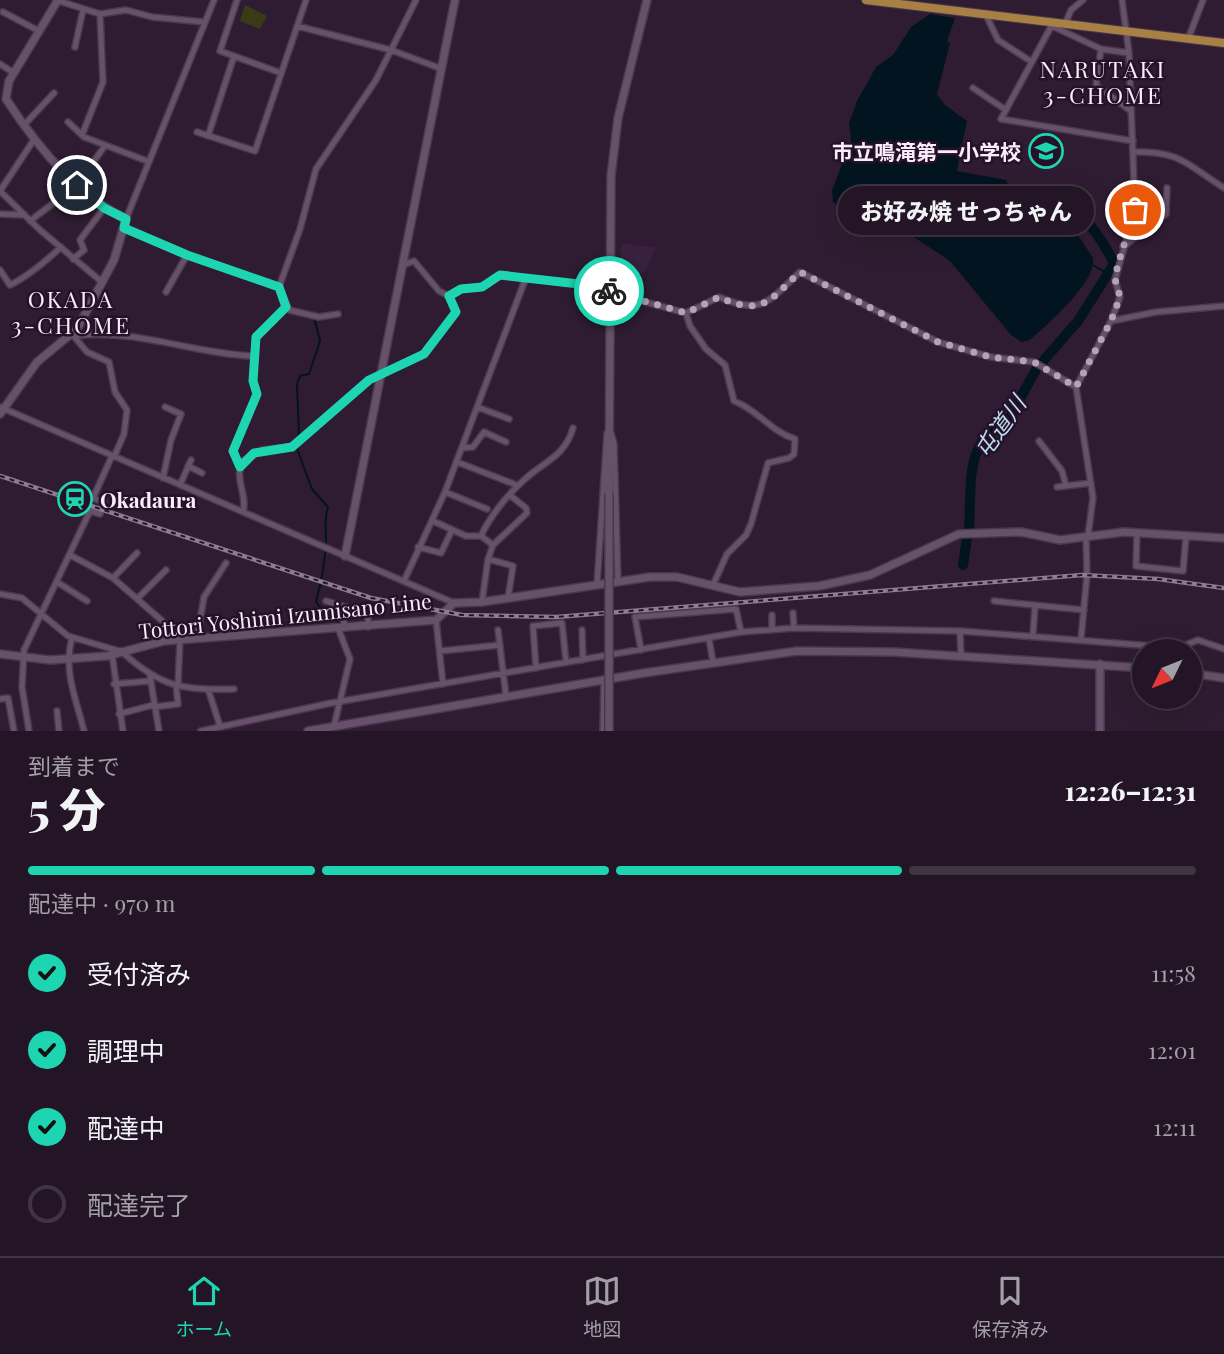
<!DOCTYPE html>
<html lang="ja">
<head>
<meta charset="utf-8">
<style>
	:root { --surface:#231526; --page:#2b1e2e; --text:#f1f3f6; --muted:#a39fa7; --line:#403443; --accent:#1dd5b1 }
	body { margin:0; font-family:"Playfair Display","Noto Sans JP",serif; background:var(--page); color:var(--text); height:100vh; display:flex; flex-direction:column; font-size:26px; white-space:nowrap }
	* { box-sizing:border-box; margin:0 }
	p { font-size:23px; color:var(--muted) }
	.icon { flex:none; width:38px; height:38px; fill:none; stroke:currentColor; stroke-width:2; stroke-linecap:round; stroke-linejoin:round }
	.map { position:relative; height:731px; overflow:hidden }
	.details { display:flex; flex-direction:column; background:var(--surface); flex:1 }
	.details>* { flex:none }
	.needle { width:46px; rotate:227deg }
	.fabs { position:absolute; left:1132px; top:639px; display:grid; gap:14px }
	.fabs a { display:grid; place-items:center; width:70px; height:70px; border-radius:50%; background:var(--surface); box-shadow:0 7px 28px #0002,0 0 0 2px var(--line); font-size:35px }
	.pin { position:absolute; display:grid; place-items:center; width:60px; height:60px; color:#fff; margin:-30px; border:4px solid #fff; border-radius:50%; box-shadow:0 2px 7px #0007 }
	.courier { position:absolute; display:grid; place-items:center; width:70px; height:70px; margin:-35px; border:5px solid #1dd5b1; border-radius:50%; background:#fff; color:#222; box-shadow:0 2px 9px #0007 }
	.bubble { position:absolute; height:49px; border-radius:24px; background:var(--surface); box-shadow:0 7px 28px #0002,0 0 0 2px var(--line); font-size:23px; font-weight:800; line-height:49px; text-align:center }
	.summary em { font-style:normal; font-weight:800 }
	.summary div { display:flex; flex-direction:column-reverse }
	.summary { display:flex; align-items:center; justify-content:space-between; height:119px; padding:0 28px }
	h1 { font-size:46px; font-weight:800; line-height:52px }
	.bar { display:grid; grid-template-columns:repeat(4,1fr); gap:10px 7px; align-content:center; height:84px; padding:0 28px }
	.bar i { height:9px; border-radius:5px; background:var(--line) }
	.bar .on { background:var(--accent) }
	.bar p { grid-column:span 4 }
	ol { padding:0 28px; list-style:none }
	li { display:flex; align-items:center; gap:21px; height:77px }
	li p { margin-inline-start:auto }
	li .icon { padding:7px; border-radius:50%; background:var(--accent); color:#111; stroke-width:4 }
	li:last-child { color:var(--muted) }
	li i { width:38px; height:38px; border:4px solid var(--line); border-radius:50% }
	.tab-bar { display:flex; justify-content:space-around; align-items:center; height:98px; border-top:2px solid var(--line); background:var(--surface); font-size:19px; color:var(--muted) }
	.tab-bar a { display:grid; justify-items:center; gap:4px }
	.tab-bar .on { color:var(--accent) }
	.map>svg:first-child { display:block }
</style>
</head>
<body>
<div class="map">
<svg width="1224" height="731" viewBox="0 0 1224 731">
	<rect width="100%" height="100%" fill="#2f1c32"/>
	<path fill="#39213d" d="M622 244 656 247 644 273 619 276Z"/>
	<path fill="#383b13" d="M245 5 267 16 260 29 240 21Z"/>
	<path fill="#031421" d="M930 14 955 18 947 41 950 43 937 94 945 105 967 121 957 171 1006 180 1014 198 1041 201 1073 228 1093 258C1097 282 1047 325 1030 340L1022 342 1011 335 950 261 908 233 897 229 870 228 833 202 832 190 851 141 849 123 857 101 876 67 893 55 911 27Z"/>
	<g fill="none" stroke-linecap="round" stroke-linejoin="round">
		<path stroke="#031421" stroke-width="2" d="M1093 265 1108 274
			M299 438 297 384 300 376 309 374 320 341 314 317
			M296 446 312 489 328 507C324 519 326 527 326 540 325 562 322 581 316 601 320 612 335 612 339 624"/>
		<path stroke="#031421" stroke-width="10" d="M969 527C972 490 963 439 1007 422L1037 368 1078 321 1114 264C1103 239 1088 220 1067 203
			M963 565 967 538"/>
		<g stroke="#49394c" stroke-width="8">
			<path id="street" d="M56 0 100 14 126 10 152 17 204 22
				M237 0 220 51 281 73
				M3 12 39 31
				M986 15 998 40 1032 62
				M1053 23 1001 119 1133 141
				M1065 24 1071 10 1083 0
				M297 26 391 50 442 69
				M1052 26 1101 49 1129 53
				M1188 39 1203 0
				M75 47 83 10
				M1101 49 1096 85 1131 111
				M0 64 14 73
				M973 88 1006 110
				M68 122 84 137 147 161
				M25 124 54 93
				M197 132 255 151 306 0
				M82 135 103 82 100 14
				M208 136 234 56
				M1133 152C1181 151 1186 164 1224 188
				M0 191 40 230 102 282
				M0 191 35 138
				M0 214 25 215
				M126 219 214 0
				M30 221 77 185 104 147
				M124 228 187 255 279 287 300 229 316 169 376 80 416 0
				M1123 247 1166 214 1167 188
				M73 259 84 250 80 240 104 208
				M403 265 414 261 439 291 449 296 462 289 482 287 500 275 579 284 686 313 690 326 706 349 725 365 734 401C758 410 770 431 795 439L794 454 789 458 768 463 751 524 746 535 727 554 713 585
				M0 270 10 285C29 276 46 261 61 247
				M279 287 289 310 319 317 338 314
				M166 292 187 255
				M686 313 719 297C762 316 769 301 800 272L938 342 991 357 1034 362 1076 387
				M1111 321 1156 312 1224 306
				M72 334 87 352 109 362 115 392 127 410 124 434 114 457
				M73 336C136 328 193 354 254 356
				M0 407 454 603
				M477 407 509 419
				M611 433 614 444 618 581
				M1039 441 1062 471 1066 486
				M462 448 473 447 484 432 506 442
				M457 462 514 484
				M188 466 202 473
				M240 467 233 451 257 394 253 381 256 337 286 307
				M163 478 171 440 181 414 165 407
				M180 485 191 460
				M1057 487 1091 483
				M445 492 487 509
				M243 512C248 495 233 477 243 461L262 450 292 447 369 380 424 354 456 312 449 296
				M433 521 466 536H481L493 545
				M1137 533 1136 566 1183 571 1186 537
				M481 536C490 516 509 493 525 479 545 461 565 456 573 428
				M1088 536 1093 498 1076 387 1111 321 1120 297 1115 280 1135 210 1129 53 1122 0
				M418 547 441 553 452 530
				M70 555 113 578 175 632 180 639 178 685
				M488 559 513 566 508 598
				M113 578 137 553
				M404 581 445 492 525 280
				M57 582 87 601
				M597 585 607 433
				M0 594 22 598 68 636 119 651
				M137 599 166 570
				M326 601 368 614V627
				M994 601 1084 610
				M482 602 488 559 493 545 527 513 526 508 511 496
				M341 606 345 628
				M793 613 794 628
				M772 615V630
				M436 620 443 684
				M498 630 506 696
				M582 630 583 660
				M960 631 961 655
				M1033 634 1035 607
				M72 637C63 672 76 698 84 731
				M197 638 204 597 226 563
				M709 639 713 662
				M1081 639 1087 575 1086 537
				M641 650 635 617 736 609 741 632
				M121 651C159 686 182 691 234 689
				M440 651 500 645
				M112 654 123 731
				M536 668 533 626 562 623 566 662
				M150 676 159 731
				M114 684 150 681
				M208 689 220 726
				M0 699 8 698 14 731
				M154 707 178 704 176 685
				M57 711 59 731
				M119 714 153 705
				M334 726 350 659 338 628
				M29 731 22 687 24 650 90 511 100 514 104 502 93 498 112 456
				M201 731 331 703 741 632 794 628 960 631 1178 648 1198 640 1224 649
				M603 731 604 679"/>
		</g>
		<g stroke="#49394c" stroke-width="10">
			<path id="secondary" d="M0 414 37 362 77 329 114 260 126 219C76 195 36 145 6 99L9 81 58 0
				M609 493 611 176 618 118 647 0
				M345 556 455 0
				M0 654 50 660 107 656 164 641 436 620 454 603 482 602 650 577H677L740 592 819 586 870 575 959 534 1021 532 1060 540 1124 532 1224 538
				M1190 673 1224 678
				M308 731 644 673 797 651 894 652 1144 668
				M1100 731V664"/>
		</g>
		<g stroke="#49394c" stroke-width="10">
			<path id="primary" d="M866 0 1224 43"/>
		</g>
		<use href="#street" stroke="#67516a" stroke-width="5"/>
		<use href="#secondary" stroke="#67516a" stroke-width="7"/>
		<use href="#primary" stroke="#a88043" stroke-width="8"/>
		<g stroke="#8c7c8f" stroke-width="4.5">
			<path id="rail" d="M0 476 371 598 462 615 556 617 1082 575 1158 579 1224 588"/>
		</g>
		<use href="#rail" stroke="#251228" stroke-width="2" stroke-dasharray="5" stroke-linecap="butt"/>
		<g stroke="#49394c" stroke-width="10" stroke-linecap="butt">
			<path id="secondary-bridge" d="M609 731V493"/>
		</g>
		<use href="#secondary-bridge" stroke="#67516a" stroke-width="7"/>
	</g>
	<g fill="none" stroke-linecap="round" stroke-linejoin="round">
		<path stroke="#b2a3b5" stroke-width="7" stroke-dasharray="0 12.6" d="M609 291 686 313 719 297C762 317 769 301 800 272L938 342 990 357 1034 362 1076 387 1111 321 1120 297 1115 279 1118 264 1135 210"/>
		<path stroke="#1dd5b1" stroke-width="9" d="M77 185 104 208 126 219 124 228 187 255 279 287 286 307 256 337 253 381 257 394 233 451 240 467 254 453 292 447 369 380 424 354 456 312 449 296 461 289 482 287 500 275 579 284 609 291"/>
	</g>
	<defs>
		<g id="school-ring" transform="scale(1.75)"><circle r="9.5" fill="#251228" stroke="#1dd5b1" stroke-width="1.5"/><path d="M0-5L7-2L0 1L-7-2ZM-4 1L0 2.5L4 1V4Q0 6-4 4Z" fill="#1dd5b1"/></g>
		<g id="station-ring" transform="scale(1.75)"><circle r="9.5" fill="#251228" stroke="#1dd5b1" stroke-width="1.5"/><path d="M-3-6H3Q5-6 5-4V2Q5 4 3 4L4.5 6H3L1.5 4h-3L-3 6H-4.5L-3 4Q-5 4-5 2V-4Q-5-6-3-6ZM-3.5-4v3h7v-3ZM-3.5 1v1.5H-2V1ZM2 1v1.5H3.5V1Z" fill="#1dd5b1"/></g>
	</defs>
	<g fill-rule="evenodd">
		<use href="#school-ring" x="1046" y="151"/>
		<use href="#station-ring" x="75" y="499"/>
	</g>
	<g text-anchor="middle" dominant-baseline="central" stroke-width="5" stroke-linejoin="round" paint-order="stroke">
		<g font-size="21" font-weight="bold" fill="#f9ecfb" stroke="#251228" text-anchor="end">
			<text x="1021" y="151">市立鳴滝第一小学校</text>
			<text x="100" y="499" text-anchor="start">Okadaura</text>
		</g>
		<g font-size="21" fill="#f9ecfb" stroke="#251228">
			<text transform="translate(285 615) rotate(-6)">Tottori Yoshimi Izumisano Line</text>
		</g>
		<g font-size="23" letter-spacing="2" fill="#f9ecfb" stroke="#251228">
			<text x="1103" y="68">NARUTAKI<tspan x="1103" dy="26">3-CHOME</tspan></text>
			<text x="71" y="298">OKADA<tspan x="71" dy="26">3-CHOME</tspan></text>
		</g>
		<g font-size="23" font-style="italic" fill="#bcdbf4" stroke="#251228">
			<text transform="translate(999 426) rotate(-54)">屯道川</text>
		</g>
	</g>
</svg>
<div class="fabs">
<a><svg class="needle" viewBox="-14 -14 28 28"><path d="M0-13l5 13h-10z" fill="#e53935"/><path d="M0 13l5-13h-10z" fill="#a39fa7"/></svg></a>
</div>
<div class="pin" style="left:1135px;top:210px;background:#ea580c"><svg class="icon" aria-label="bag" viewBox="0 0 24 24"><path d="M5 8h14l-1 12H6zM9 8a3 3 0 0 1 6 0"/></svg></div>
<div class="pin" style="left:77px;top:185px;background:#1f2937"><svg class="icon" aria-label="home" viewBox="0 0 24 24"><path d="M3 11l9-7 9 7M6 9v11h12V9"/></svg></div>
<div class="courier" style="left:609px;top:291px"><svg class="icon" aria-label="bike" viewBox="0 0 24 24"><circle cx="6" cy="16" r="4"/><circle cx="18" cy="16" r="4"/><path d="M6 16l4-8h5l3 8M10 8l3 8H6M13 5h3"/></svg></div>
<div class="bubble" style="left:838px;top:186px;width:256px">お好み焼 せっちゃん</div>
</div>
<section class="details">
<div class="summary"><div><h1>5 分</h1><p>到着まで</p></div><em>12:26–12:31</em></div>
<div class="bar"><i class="on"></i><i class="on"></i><i class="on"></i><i></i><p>配達中 · 970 m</p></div>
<ol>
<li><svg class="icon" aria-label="check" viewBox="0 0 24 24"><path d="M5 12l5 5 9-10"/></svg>受付済み<p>11:58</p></li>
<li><svg class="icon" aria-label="check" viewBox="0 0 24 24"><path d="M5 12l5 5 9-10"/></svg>調理中<p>12:01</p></li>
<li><svg class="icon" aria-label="check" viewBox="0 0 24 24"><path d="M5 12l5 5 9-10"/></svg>配達中<p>12:11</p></li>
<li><i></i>配達完了</li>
</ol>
</section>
<nav class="tab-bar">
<a class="on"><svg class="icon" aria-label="home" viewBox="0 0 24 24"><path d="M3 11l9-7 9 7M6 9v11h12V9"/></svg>ホーム</a>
<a><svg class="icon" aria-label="map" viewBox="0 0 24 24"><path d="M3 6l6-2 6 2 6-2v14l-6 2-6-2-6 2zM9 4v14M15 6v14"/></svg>地図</a>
<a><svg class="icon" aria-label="saved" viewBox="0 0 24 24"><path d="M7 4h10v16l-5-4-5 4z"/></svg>保存済み</a>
</nav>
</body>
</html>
